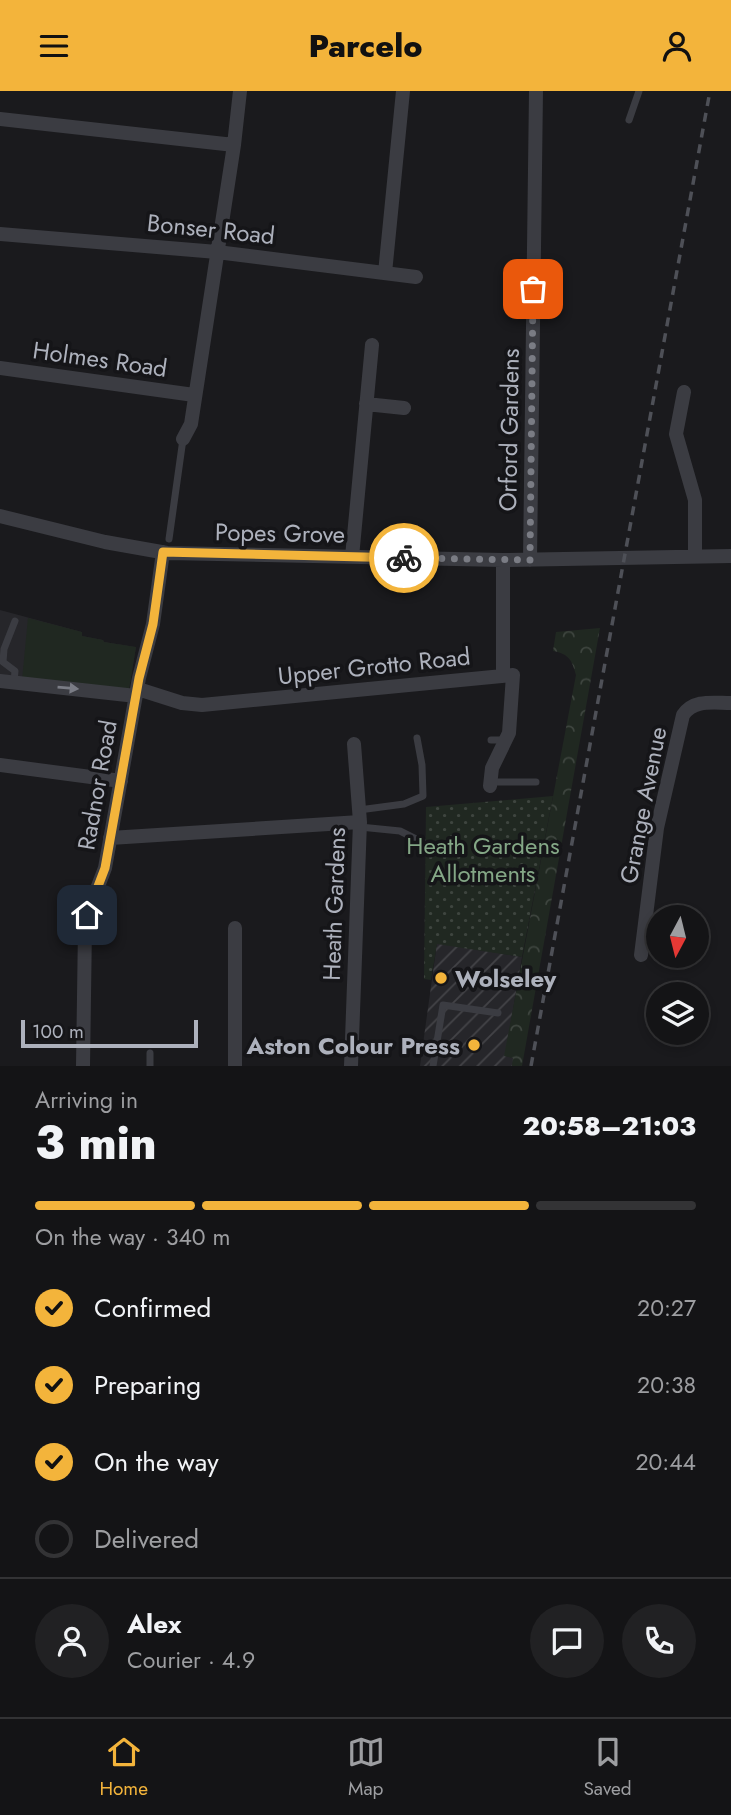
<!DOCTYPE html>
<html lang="en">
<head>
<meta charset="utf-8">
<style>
	:root { --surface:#141416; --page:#212123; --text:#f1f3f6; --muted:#9d9ea1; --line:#333335; --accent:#f3b43b }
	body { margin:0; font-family:Jost,sans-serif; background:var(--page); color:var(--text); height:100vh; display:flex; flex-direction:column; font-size:26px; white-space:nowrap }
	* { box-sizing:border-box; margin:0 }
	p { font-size:23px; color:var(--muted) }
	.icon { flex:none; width:38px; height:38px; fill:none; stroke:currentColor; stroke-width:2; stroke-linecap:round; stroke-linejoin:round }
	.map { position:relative; height:975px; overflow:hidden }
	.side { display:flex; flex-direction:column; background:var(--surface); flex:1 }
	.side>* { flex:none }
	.needle { width:46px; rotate:187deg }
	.tools { position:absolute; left:646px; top:814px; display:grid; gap:14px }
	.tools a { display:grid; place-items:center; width:63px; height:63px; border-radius:50%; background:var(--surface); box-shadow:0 4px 10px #0003,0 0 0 2px var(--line); font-size:35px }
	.scale { position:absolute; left:21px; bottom:18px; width:177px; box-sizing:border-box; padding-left:7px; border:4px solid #adb1bc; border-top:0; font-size:19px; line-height:24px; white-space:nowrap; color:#adb1bc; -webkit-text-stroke:5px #151518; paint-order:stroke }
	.pin { position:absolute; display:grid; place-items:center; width:60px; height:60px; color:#fff; margin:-30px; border-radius:14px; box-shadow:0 4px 10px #0006 }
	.courier { position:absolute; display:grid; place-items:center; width:70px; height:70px; margin:-35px; border:5px solid #f3b43b; border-radius:50%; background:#fff; color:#222; box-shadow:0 2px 9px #0007 }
	.summary em { font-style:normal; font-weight:800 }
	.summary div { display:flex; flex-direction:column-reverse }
	.summary { display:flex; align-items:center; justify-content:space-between; height:119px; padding:0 35px }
	h1 { font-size:46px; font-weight:800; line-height:52px }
	.bar { display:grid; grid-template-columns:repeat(4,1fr); gap:10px 7px; align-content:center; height:84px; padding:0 35px }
	.bar i { height:9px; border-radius:5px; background:var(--line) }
	.bar .selected { background:var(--accent) }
	.bar p { grid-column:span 4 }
	.line { display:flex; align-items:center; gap:18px; padding:0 35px; border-top:2px solid var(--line) }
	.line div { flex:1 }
	.round { display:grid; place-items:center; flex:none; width:74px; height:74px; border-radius:37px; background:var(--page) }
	ol { padding:0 35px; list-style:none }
	li { display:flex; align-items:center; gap:21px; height:77px }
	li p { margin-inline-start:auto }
	li .icon { padding:7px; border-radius:50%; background:var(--accent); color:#111; stroke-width:4 }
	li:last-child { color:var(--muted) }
	li i { width:38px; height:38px; border:4px solid var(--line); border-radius:50% }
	header { display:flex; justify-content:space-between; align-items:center; height:91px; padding:0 35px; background:var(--accent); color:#111; font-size:32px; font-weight:800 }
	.menu { display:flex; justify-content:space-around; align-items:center; height:98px; border-top:2px solid var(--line); background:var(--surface); font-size:19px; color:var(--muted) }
	.menu a { display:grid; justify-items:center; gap:4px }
	.menu .selected { color:var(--accent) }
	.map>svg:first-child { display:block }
</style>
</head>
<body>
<header><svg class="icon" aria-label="menu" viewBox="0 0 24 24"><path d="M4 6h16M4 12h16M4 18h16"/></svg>Parcelo<svg class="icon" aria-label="person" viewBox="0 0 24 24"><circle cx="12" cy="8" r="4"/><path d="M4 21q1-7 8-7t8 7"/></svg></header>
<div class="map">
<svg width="731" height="975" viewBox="0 0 731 975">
	<defs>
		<pattern id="industrial-furrows" width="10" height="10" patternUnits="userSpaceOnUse" patternTransform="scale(1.75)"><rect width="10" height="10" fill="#26262a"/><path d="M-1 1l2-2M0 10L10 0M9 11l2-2" fill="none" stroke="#434347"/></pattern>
		<pattern id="grass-dots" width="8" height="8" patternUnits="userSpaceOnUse" patternTransform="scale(1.75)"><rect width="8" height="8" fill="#202821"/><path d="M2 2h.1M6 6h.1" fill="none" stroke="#3e453f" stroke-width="1.8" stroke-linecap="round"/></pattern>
		<pattern id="forest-crowns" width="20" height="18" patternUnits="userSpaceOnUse" patternTransform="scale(1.75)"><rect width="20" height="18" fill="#202821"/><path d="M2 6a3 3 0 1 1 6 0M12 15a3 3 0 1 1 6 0" fill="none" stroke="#3e453f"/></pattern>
	</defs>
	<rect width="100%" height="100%" fill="#1a1a1d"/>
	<path fill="#26262a" d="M0 519 82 541V545L103 549 104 551 136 556 129 598 0 586Z"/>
	<path fill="url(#industrial-furrows)" d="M437 852 522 866 505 965 514 967 512 975H420Z"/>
	<path fill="url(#grass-dots)" d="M553 705 522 866 437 853 431 889 424 888 426 716Z"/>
	<path fill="url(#forest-crowns)" d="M600 537 522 975H512L513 967 504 965 576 584C572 569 569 563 553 560L556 541Z"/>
	<path fill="#202821" d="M28 527 82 541V545L103 549 104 551 136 556 129 598 22 589Z"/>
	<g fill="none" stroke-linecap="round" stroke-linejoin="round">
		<path stroke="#3b3c42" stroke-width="7" d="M629 29 639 0
			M169 448 183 348
			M14 591 15 580 3 571 4 558 15 530
			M491 649H505
			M491 691H536
			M359 719 404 713 423 705 422 674 417 647
			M360 736 400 740 426 753
			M150 975V962
			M433 975 443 914 498 922"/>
		<path stroke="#3b3c42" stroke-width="14" d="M0 28 234 54
			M0 143 217 161 416 186
			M385 182 403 0
			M0 277 194 304
			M684 301 676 343 695 409V465
			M366 313 404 317
			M183 348 191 333 234 54 240 0
			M0 425 105 451 167 462 503 469 731 465
			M352 466 372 254
			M503 469V585
			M530 469 536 0
			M0 590 136 605
			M138 598 182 612 202 614 513 584 509 642 492 677 490 695
			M0 674 121 690
			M110 747 360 731
			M235 837V975
			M641 864 657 737 683 624C694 608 713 612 731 612
			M83 975 85 836 87 824 105 777 139 587 153 533 163 461
			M351 975 360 731 354 653"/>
		<path stroke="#4e5057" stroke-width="3.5" stroke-dasharray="9 7" stroke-linecap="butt" d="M531 975 710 0"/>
	</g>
	<defs><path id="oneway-solid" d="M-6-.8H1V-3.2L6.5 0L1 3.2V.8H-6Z" transform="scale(1.75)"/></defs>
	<use fill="#7a7c85" href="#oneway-solid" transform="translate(68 597) rotate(5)"/>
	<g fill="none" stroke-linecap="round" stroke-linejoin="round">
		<path stroke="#7a7c84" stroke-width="7" stroke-dasharray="0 12.6" d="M404 467 530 469 533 198"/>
		<path stroke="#f3b43b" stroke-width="9" d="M87 824 105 777 139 587 153 533 163 461 404 467"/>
	</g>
	<g fill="#f3b43b" stroke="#151518" stroke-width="2.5">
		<circle cx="441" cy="887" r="7"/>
		<circle cx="474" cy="954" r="7"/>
	</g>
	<g text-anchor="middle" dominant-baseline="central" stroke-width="7" stroke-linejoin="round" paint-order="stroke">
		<g font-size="24" fill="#adb1bc" stroke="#151518">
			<text transform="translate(211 138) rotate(6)">Bonser Road</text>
			<text transform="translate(100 268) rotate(8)">Holmes Road</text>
			<text transform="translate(509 339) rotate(-89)">Orford Gardens</text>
			<text transform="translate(280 442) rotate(1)">Popes Grove</text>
			<text transform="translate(374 575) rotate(-6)">Upper Grotto Road</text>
			<text transform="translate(97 694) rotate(-80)">Radnor Road</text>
			<text transform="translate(643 714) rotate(-79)">Grange Avenue</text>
			<text transform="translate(334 813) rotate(-88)">Heath Gardens</text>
		</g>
		<g font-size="24" fill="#84a786" stroke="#151518">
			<text x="483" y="754">Heath Gardens<tspan x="483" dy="28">Allotments</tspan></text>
		</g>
		<g font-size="24" font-weight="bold" fill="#adb1bc" stroke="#151518" text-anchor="start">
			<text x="455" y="887">Wolseley</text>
			<text x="460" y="954" text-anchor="end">Aston Colour Press</text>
		</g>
	</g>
</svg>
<div class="tools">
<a><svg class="needle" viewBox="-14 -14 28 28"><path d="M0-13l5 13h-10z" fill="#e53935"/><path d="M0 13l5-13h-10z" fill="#9d9ea1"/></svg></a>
<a><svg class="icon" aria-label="layers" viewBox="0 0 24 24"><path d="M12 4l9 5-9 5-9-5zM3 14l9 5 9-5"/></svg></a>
</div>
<div class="scale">100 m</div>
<div class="pin" style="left:533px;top:198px;background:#ea580c"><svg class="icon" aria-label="bag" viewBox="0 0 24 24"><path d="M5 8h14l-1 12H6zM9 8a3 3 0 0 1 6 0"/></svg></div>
<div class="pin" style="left:87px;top:824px;background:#1f2937"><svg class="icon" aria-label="home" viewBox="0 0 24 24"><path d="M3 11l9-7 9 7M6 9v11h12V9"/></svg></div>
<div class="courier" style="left:404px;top:467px"><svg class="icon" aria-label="bike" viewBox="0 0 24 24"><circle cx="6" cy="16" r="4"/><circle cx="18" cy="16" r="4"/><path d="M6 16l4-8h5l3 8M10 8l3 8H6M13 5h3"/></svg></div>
</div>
<section class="side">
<div class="summary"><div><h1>3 min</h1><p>Arriving in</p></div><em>20:58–21:03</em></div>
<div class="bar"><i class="selected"></i><i class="selected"></i><i class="selected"></i><i></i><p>On the way · 340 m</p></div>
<ol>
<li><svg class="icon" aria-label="check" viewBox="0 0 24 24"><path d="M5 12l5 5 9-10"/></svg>Confirmed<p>20:27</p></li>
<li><svg class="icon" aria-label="check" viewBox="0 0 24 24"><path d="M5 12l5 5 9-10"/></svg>Preparing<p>20:38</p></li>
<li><svg class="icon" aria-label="check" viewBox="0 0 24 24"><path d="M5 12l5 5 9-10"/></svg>On the way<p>20:44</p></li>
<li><i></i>Delivered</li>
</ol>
<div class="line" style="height:126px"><a class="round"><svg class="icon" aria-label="person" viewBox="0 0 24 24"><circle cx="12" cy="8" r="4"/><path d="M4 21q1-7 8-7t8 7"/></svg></a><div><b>Alex</b><p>Courier · 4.9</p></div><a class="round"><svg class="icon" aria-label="chat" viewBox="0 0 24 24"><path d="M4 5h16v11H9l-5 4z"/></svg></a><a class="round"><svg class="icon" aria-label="phone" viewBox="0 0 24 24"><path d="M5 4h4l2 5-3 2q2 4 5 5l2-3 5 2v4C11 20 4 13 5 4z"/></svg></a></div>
</section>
<nav class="menu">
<a class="selected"><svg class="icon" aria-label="home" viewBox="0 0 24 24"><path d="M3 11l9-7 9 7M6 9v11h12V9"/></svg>Home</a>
<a><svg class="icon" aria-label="map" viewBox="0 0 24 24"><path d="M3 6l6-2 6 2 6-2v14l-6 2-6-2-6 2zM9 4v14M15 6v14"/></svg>Map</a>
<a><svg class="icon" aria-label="saved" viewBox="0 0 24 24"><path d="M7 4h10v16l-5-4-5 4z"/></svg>Saved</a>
</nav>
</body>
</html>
